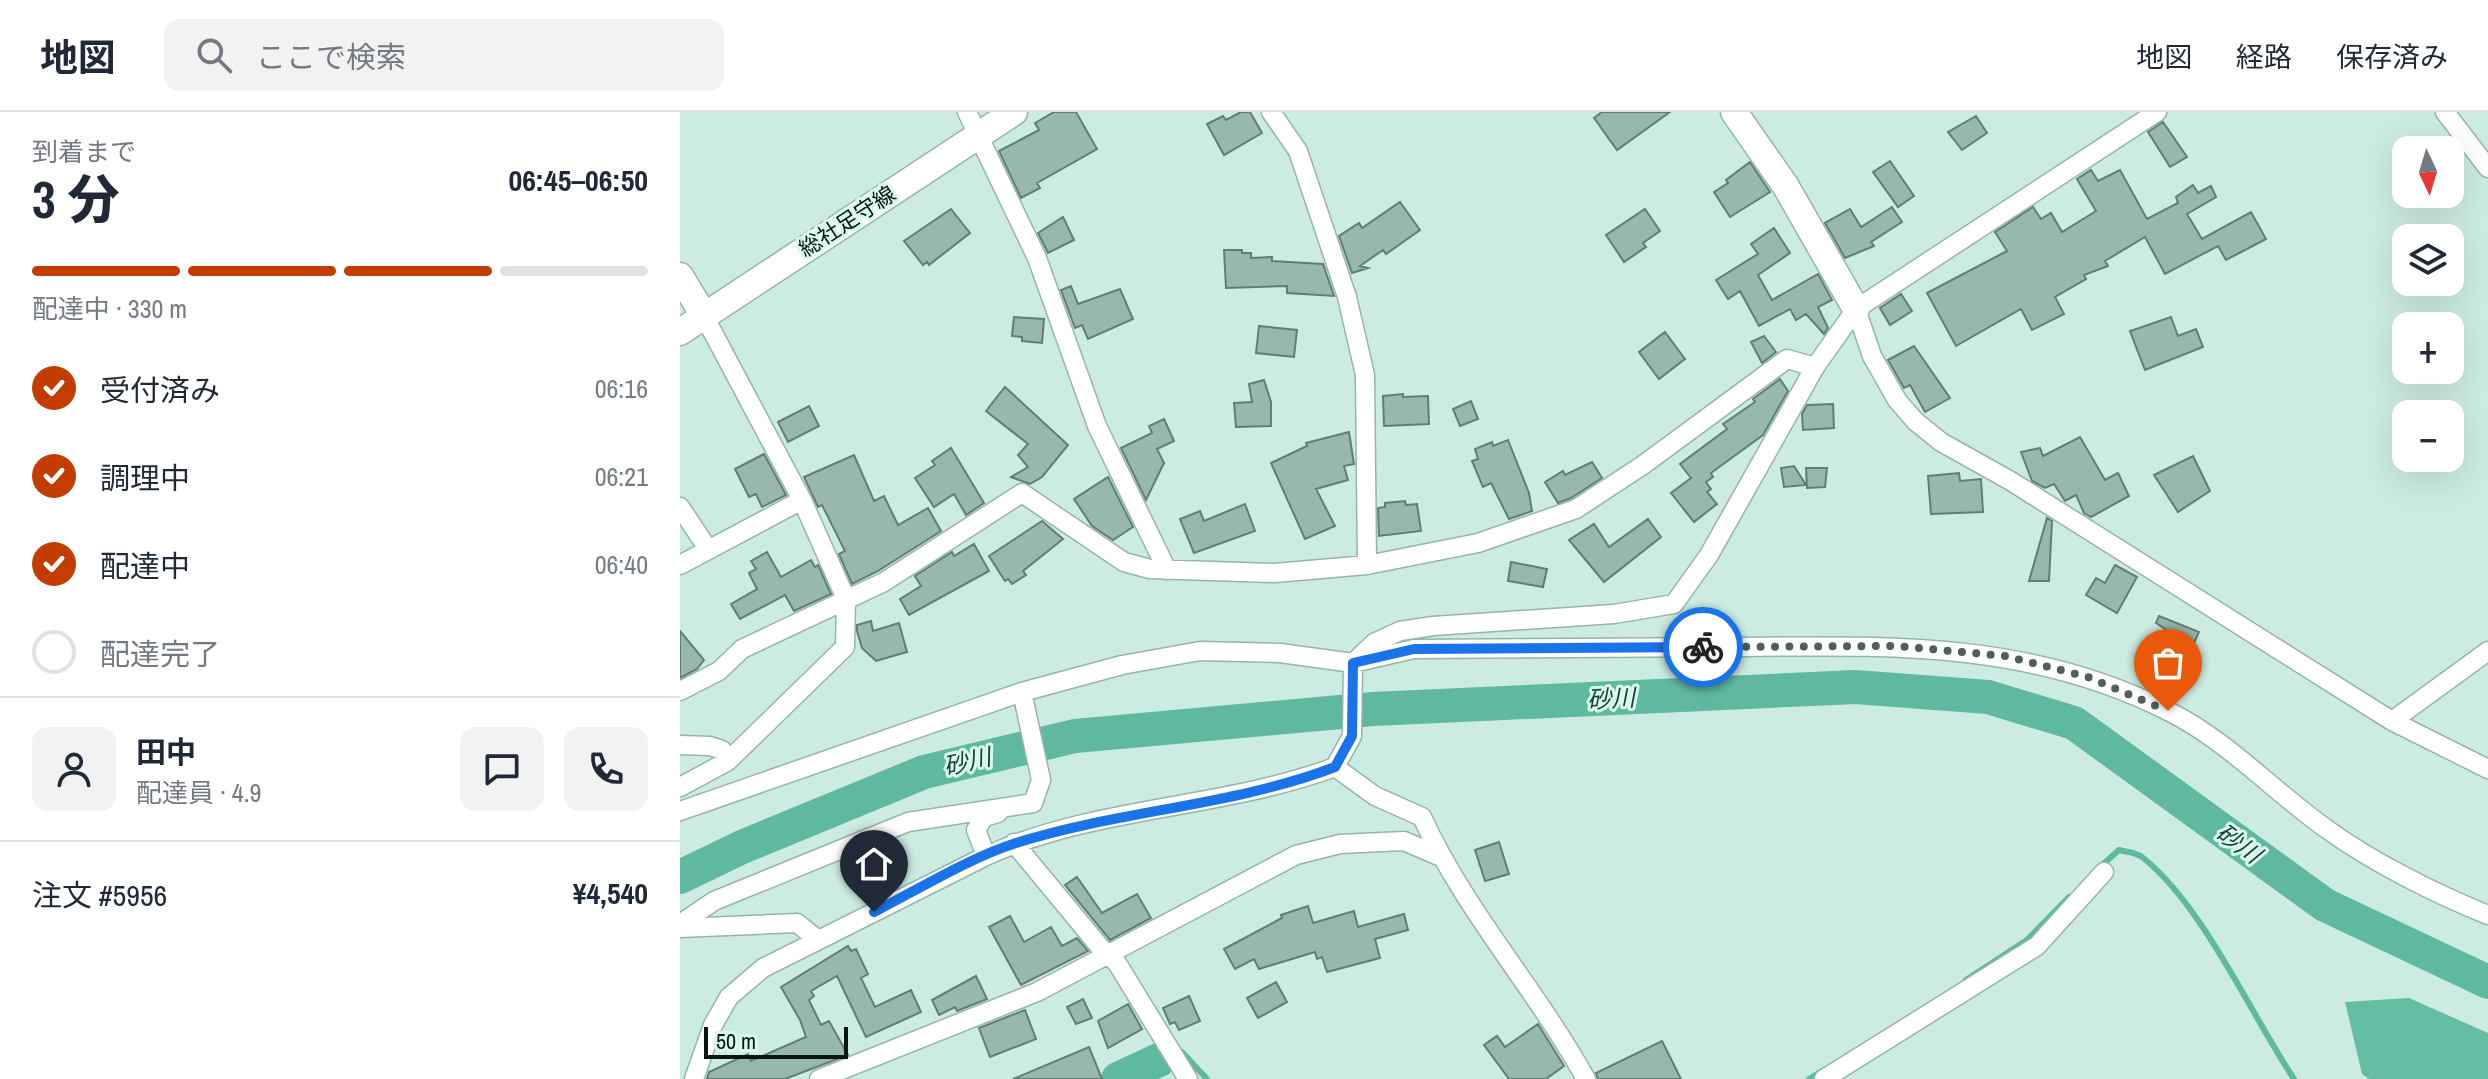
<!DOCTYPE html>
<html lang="ja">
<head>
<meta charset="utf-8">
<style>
	:root { --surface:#fff; --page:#f2f2f3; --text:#1f2937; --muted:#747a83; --line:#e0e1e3; --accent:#c33c00 }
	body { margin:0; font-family:"Archivo Narrow","Noto Sans JP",sans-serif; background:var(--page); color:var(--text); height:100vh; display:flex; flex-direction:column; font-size:30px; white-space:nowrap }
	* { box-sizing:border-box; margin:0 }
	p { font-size:26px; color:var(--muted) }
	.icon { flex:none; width:44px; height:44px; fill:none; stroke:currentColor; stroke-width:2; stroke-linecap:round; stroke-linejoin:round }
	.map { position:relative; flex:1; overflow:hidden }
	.details { display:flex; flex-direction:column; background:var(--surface); width:680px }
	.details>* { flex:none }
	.needle { width:52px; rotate:176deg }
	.fabs { position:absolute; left:1712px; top:24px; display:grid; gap:16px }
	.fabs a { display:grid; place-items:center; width:72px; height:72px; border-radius:16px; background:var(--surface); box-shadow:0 8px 32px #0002; font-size:40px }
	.scale { position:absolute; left:24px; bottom:20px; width:144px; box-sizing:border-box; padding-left:8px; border:4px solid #091511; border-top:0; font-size:22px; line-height:28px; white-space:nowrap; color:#091511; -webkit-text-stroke:6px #d9f9ee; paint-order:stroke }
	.pin { position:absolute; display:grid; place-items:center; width:68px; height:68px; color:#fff; margin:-82px -34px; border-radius:50% 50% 50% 0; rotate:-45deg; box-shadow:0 0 8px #0007 }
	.pin .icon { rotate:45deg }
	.courier { position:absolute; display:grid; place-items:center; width:80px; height:80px; margin:-40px; border:6px solid #1a73e8; border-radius:50%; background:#fff; color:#222; box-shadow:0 2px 10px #0007 }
	.headline em { font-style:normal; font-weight:800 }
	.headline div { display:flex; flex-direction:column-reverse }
	.headline { display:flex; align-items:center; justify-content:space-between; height:136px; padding:0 32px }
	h1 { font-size:52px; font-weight:800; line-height:60px }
	.bar { display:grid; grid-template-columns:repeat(4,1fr); gap:12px 8px; align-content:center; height:96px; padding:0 32px }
	.bar i { height:10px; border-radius:6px; background:var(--line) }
	.bar .selected { background:var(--accent) }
	.bar p { grid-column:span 4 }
	.line { display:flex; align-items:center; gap:20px; padding:0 32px; border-top:2px solid var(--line) }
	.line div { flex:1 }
	.round { display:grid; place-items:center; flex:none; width:84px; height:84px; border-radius:16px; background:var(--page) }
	ol { padding:0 32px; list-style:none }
	li { display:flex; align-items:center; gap:24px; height:88px }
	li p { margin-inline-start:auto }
	li .icon { padding:8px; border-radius:50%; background:var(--accent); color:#fff; stroke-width:4 }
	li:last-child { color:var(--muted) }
	li i { width:44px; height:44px; border:4px solid var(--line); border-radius:50% }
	header { display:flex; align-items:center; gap:48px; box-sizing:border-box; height:112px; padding:0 40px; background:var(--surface); border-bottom:2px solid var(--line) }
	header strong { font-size:38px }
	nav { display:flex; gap:44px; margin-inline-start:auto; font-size:28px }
	.search { width:560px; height:72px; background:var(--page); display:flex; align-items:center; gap:20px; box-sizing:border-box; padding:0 28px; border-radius:16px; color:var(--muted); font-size:30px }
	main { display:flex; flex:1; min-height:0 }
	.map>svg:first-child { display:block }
</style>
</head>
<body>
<header>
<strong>地図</strong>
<div class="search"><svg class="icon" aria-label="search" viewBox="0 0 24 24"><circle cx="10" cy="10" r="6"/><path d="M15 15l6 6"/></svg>ここで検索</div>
<nav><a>地図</a><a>経路</a><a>保存済み</a></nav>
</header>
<main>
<section class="details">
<div class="headline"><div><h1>3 分</h1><p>到着まで</p></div><em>06:45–06:50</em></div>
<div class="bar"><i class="selected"></i><i class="selected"></i><i class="selected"></i><i></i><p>配達中 · 330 m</p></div>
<ol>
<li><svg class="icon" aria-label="check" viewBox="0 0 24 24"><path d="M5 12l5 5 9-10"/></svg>受付済み<p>06:16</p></li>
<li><svg class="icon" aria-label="check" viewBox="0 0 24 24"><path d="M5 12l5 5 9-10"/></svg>調理中<p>06:21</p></li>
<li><svg class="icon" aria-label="check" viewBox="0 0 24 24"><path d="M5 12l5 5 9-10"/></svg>配達中<p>06:40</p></li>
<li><i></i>配達完了</li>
</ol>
<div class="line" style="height:144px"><a class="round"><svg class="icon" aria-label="person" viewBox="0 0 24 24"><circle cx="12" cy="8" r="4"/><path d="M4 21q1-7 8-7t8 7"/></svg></a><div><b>田中</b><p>配達員 · 4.9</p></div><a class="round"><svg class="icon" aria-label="chat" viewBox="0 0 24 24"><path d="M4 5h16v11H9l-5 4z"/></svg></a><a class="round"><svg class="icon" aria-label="phone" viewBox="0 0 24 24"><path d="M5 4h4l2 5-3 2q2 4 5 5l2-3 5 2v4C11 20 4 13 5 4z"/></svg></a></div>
<div class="line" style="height:104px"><div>注文 #5956</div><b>¥4,540</b></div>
</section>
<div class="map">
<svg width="1808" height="967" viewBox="0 0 1808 967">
	<rect width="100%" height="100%" fill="#ccece1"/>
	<path fill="#63bea4" d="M1729 886 1808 921V967H1689L1682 962 1665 890Z"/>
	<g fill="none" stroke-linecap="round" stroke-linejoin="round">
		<path stroke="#5fb9a0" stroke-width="6" d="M1420 755 1439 738C1446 740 1456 740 1462 745 1523 793 1570 901 1614 967
			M1286 868 1347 828 1389 785
			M479 948 502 940 527 967
			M1129 967 1142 959"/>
		<path stroke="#5fb9a0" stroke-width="34" d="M0 765 62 735 244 660 395 624 693 597 1175 575 1308 585 1394 611 1645 793 1808 870
			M438 967 479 948"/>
	</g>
	<path fill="#99b8ad" stroke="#617e75" stroke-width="2" d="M374 0H396L417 37 357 71 360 76 341 86 319 39 359 18 355 11Z
		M561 0H570L582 21 544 43 527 12 543 4 546 8Z
		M922 0H990L937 38 914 6Z
		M1296 4 1307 21 1282 38 1268 20Z
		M1483 10 1507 45 1490 55 1468 20Z
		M1210 49 1234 84 1218 95 1193 60Z
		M1070 50 1090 80 1050 105 1034 80 1048 71 1046 68Z
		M1411 58 1418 69 1440 58 1467 107 1498 91 1496 85 1513 73 1518 81 1531 74 1536 85 1507 102 1522 127 1571 100 1586 127 1546 148 1538 134 1485 162 1465 125 1425 149 1428 154 1404 163 1406 167 1375 185 1384 202 1352 218 1341 197 1276 234 1247 181 1327 139 1315 120 1353 95 1361 107 1371 101 1382 120 1416 99 1397 67Z
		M720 90 740 118 706 142 703 138 680 154 688 156 672 161 659 124 679 111 682 116Z
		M1212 95 1222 110 1191 130 1194 134 1165 146 1145 111 1170 97 1181 115Z
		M271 97 290 121 249 153 247 150 243 153 224 129Z
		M965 97 980 119 963 131 966 135 944 150 926 123Z
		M383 105 394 128 368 141 358 121Z
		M1094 116 1110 141 1078 163 1092 188 1138 162 1152 188 1138 195 1148 216 1144 222 1126 202 1116 208 1110 197 1079 214 1060 179 1048 187 1036 168 1078 142 1071 132Z
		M544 138H562V141H571V146L592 145V149L643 152 654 184 607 181V174L546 176Z
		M391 174 398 192 440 177 453 207 408 227 402 213 395 216 381 178Z
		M1221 182 1232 199 1210 213 1200 196Z
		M334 205 364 207 362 231 342 229V225L332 224Z
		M1491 205 1498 224 1516 217 1523 235 1465 258 1450 219Z
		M579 214 617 218 614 245 576 241Z
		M985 220 1005 247 979 267 959 240Z
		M1084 224 1096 240 1082 251 1071 230Z
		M1234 234 1270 286 1245 300 1230 273 1224 276 1208 248Z
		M1100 267 1108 279 1083 323 1031 361 1033 365 1026 370 1031 377 1027 380 1037 392 1014 410 991 381 1011 366 1000 352 1047 317 1043 312 1075 290 1073 287Z
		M584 268 591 290V314L556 315 554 291 572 290 569 272Z
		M325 275 388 333 362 365 350 372 331 365 348 355 338 343 348 332 306 299Z
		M723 282V285L748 284 749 312 704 314 703 284Z
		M791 289 798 307 780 314 773 297Z
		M1153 292 1154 316 1123 318 1122 302 1127 293Z
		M129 294 139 314 108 330 98 310Z
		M484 307 494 329 477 337 484 351 466 388 441 336 472 321 469 314Z
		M669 320 674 352 664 354 668 368 636 377 655 414 625 427 591 351 627 334 626 331Z
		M1400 325 1425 368 1438 361 1449 384 1411 405 1404 401 1396 383 1385 389 1374 372 1365 376 1352 369 1341 340 1360 336 1363 344Z
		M828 328 849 381 852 399 829 407 811 371 803 375 792 349 798 347 795 337 812 330 813 334Z
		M271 336 304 391 286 403 274 382 254 395 235 366 255 353 252 349Z
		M84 342 106 383 82 395 76 382 69 385 55 357Z
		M174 343 194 389 204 384 218 413 248 396 261 419 198 459 172 472 159 442 165 439 142 393 138 395 124 365Z
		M1513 344 1530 379 1498 400 1474 363Z
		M912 350 922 366 891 386 878 391 865 370 883 359 885 363Z
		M1114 354 1126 373 1104 375 1101 356Z
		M1126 356H1147L1145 375 1127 376Z
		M1279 361 1280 369 1301 367 1303 400 1251 402 1248 364Z
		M428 365 453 415 433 428 412 414 394 387Z
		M725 389 726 393 737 392 741 419 699 424 698 396 705 395V391Z
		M565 392 575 419 514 441 500 407 520 399 524 409Z
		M1367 406 1372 409 1369 469H1349Z
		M968 407 981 425 924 470 889 428 914 412 929 435Z
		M362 409 383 427 343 459 346 463 332 472 328 467 325 469 309 444Z
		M294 432 309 459 229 503 220 487 241 474 235 464 272 440 274 444Z
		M87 440 101 465 131 448 135 455 138 453 151 482 114 499 105 483 60 507 51 492 77 477 69 461 76 457 71 449Z
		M831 450 867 457 863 475 828 469Z
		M1435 453 1457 465 1437 501 1406 483 1416 466 1425 471Z
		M1479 504 1519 520 1512 535 1476 511Z
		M191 509 193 519 219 511 227 540 196 549 182 536 177 519V513Z
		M0 519 24 548 17 557 0 566Z
		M819 730 829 762 805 769 795 738Z
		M397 765 422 801 457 782 471 806 430 828 385 773Z
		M628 794 633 811 674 799 678 815 724 802 728 818 695 827 700 846 647 860 642 845 637 847 635 840 579 857 574 847 555 857 544 837 602 806 601 803Z
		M330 804 344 830 371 815 382 834 397 826 408 839 341 873 309 815Z
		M168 834 171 839 176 837 188 862 181 866 195 895 231 878 241 900 186 925 157 864 131 879 134 884 129 888 141 913 149 909 168 943 105 967H27L29 960 68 942 71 949 126 925 120 908 101 875Z
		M296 864 307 887 277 899 275 895 259 903 252 888Z
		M596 870 607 890 578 906 567 886Z
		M509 884 520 909 499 918 495 910 490 912 483 896Z
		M403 887 412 906 396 912 387 895Z
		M448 892 462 917 428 936 418 909Z
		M345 898 356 927 310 945 299 916Z
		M858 912 884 954 866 967H829L804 933 817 924 825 935Z
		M982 929 1001 967H918L916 961Z
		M409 935 422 967H333Z"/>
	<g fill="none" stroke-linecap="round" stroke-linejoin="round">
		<g stroke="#96b5aa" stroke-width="21">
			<path id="street" d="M287 0 357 146 417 314 487 458
				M591 0 618 39 667 185 685 263 687 453
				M1765 0 1808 56
				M1176 197 1192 244 1217 288 1235 309 1261 330 1329 368 1712 609 1808 657
				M0 395 28 437
				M0 453 122 388
				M0 579 39 559 62 537 204 470 342 381 444 450 470 457 595 461 687 453 798 431 896 397 963 353 1107 247 1135 255
				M342 580 361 668 353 691
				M1712 609 1808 539
				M0 633 30 634 42 638 48 649
				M655 655 695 684 742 705C785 799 856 877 906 967
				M0 675 48 649 165 535 166 487 122 388 23 202
				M0 699 342 580 442 553 520 539 600 541 673 551 734 537C839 536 944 536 1049 535 1203 534 1345 527 1488 599 1547 628 1594 680 1648 718 1694 751 1756 782 1808 803
				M334 731 420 835 437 851 508 967
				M306 744 296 718 304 705 318 701
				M0 812 34 789 228 710 353 691
				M0 816 117 811 138 828
				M14 967 33 913 49 885 83 856 306 744C416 694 542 697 655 655L672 624 673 551 694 531 720 519 753 514 934 502 994 492 1029 443 1135 255 1176 197 1477 0
				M139 967 357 880 616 743 660 732 724 729 761 745
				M1144 967 1357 834 1424 760"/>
		</g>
		<g stroke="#96b5aa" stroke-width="29">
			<path id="secondary" d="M1054 0 1105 73 1176 197
				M0 164 23 202
				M0 220 334 0"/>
		</g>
		<use href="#street" stroke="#fff" stroke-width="18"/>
		<use href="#secondary" stroke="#fff" stroke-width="26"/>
	</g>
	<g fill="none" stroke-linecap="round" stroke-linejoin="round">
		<path stroke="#4d605a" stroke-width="8" stroke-dasharray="0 14.4" d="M1023 535 1217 534 1325 544 1408 565 1488 599"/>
		<path stroke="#1a73e8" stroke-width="10" d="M194 800C239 777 289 746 336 731 441 698 553 694 655 655L672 624 673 551 734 537 1023 535"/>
	</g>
	<g text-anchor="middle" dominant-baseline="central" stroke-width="6" stroke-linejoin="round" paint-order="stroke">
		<g font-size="22" fill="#091511" stroke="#d9f9ee">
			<text transform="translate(167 109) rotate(-33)">総社足守線</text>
		</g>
		<g font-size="24" font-style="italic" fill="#184136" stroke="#d9f9ee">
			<text transform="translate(931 586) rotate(-3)">砂川</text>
			<text transform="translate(287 649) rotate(-13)">砂川</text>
			<text transform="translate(1559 731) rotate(36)">砂川</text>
		</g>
	</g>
</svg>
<div class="fabs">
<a><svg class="needle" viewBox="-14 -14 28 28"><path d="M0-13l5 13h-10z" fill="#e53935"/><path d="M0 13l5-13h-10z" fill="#747a83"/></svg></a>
<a><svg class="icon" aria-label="layers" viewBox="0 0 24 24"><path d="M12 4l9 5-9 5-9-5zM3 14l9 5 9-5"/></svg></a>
<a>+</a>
<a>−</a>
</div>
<div class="scale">50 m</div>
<div class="pin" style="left:1488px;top:599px;background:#ea580c"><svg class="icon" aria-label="bag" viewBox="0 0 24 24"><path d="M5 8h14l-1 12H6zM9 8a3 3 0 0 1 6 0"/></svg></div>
<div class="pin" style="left:194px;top:800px;background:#1f2937"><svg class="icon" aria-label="home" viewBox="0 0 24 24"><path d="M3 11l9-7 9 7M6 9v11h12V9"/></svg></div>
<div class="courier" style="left:1023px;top:535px"><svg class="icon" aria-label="bike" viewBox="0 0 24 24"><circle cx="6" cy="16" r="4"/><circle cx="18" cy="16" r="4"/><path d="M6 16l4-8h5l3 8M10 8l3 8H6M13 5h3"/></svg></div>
</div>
</main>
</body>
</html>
